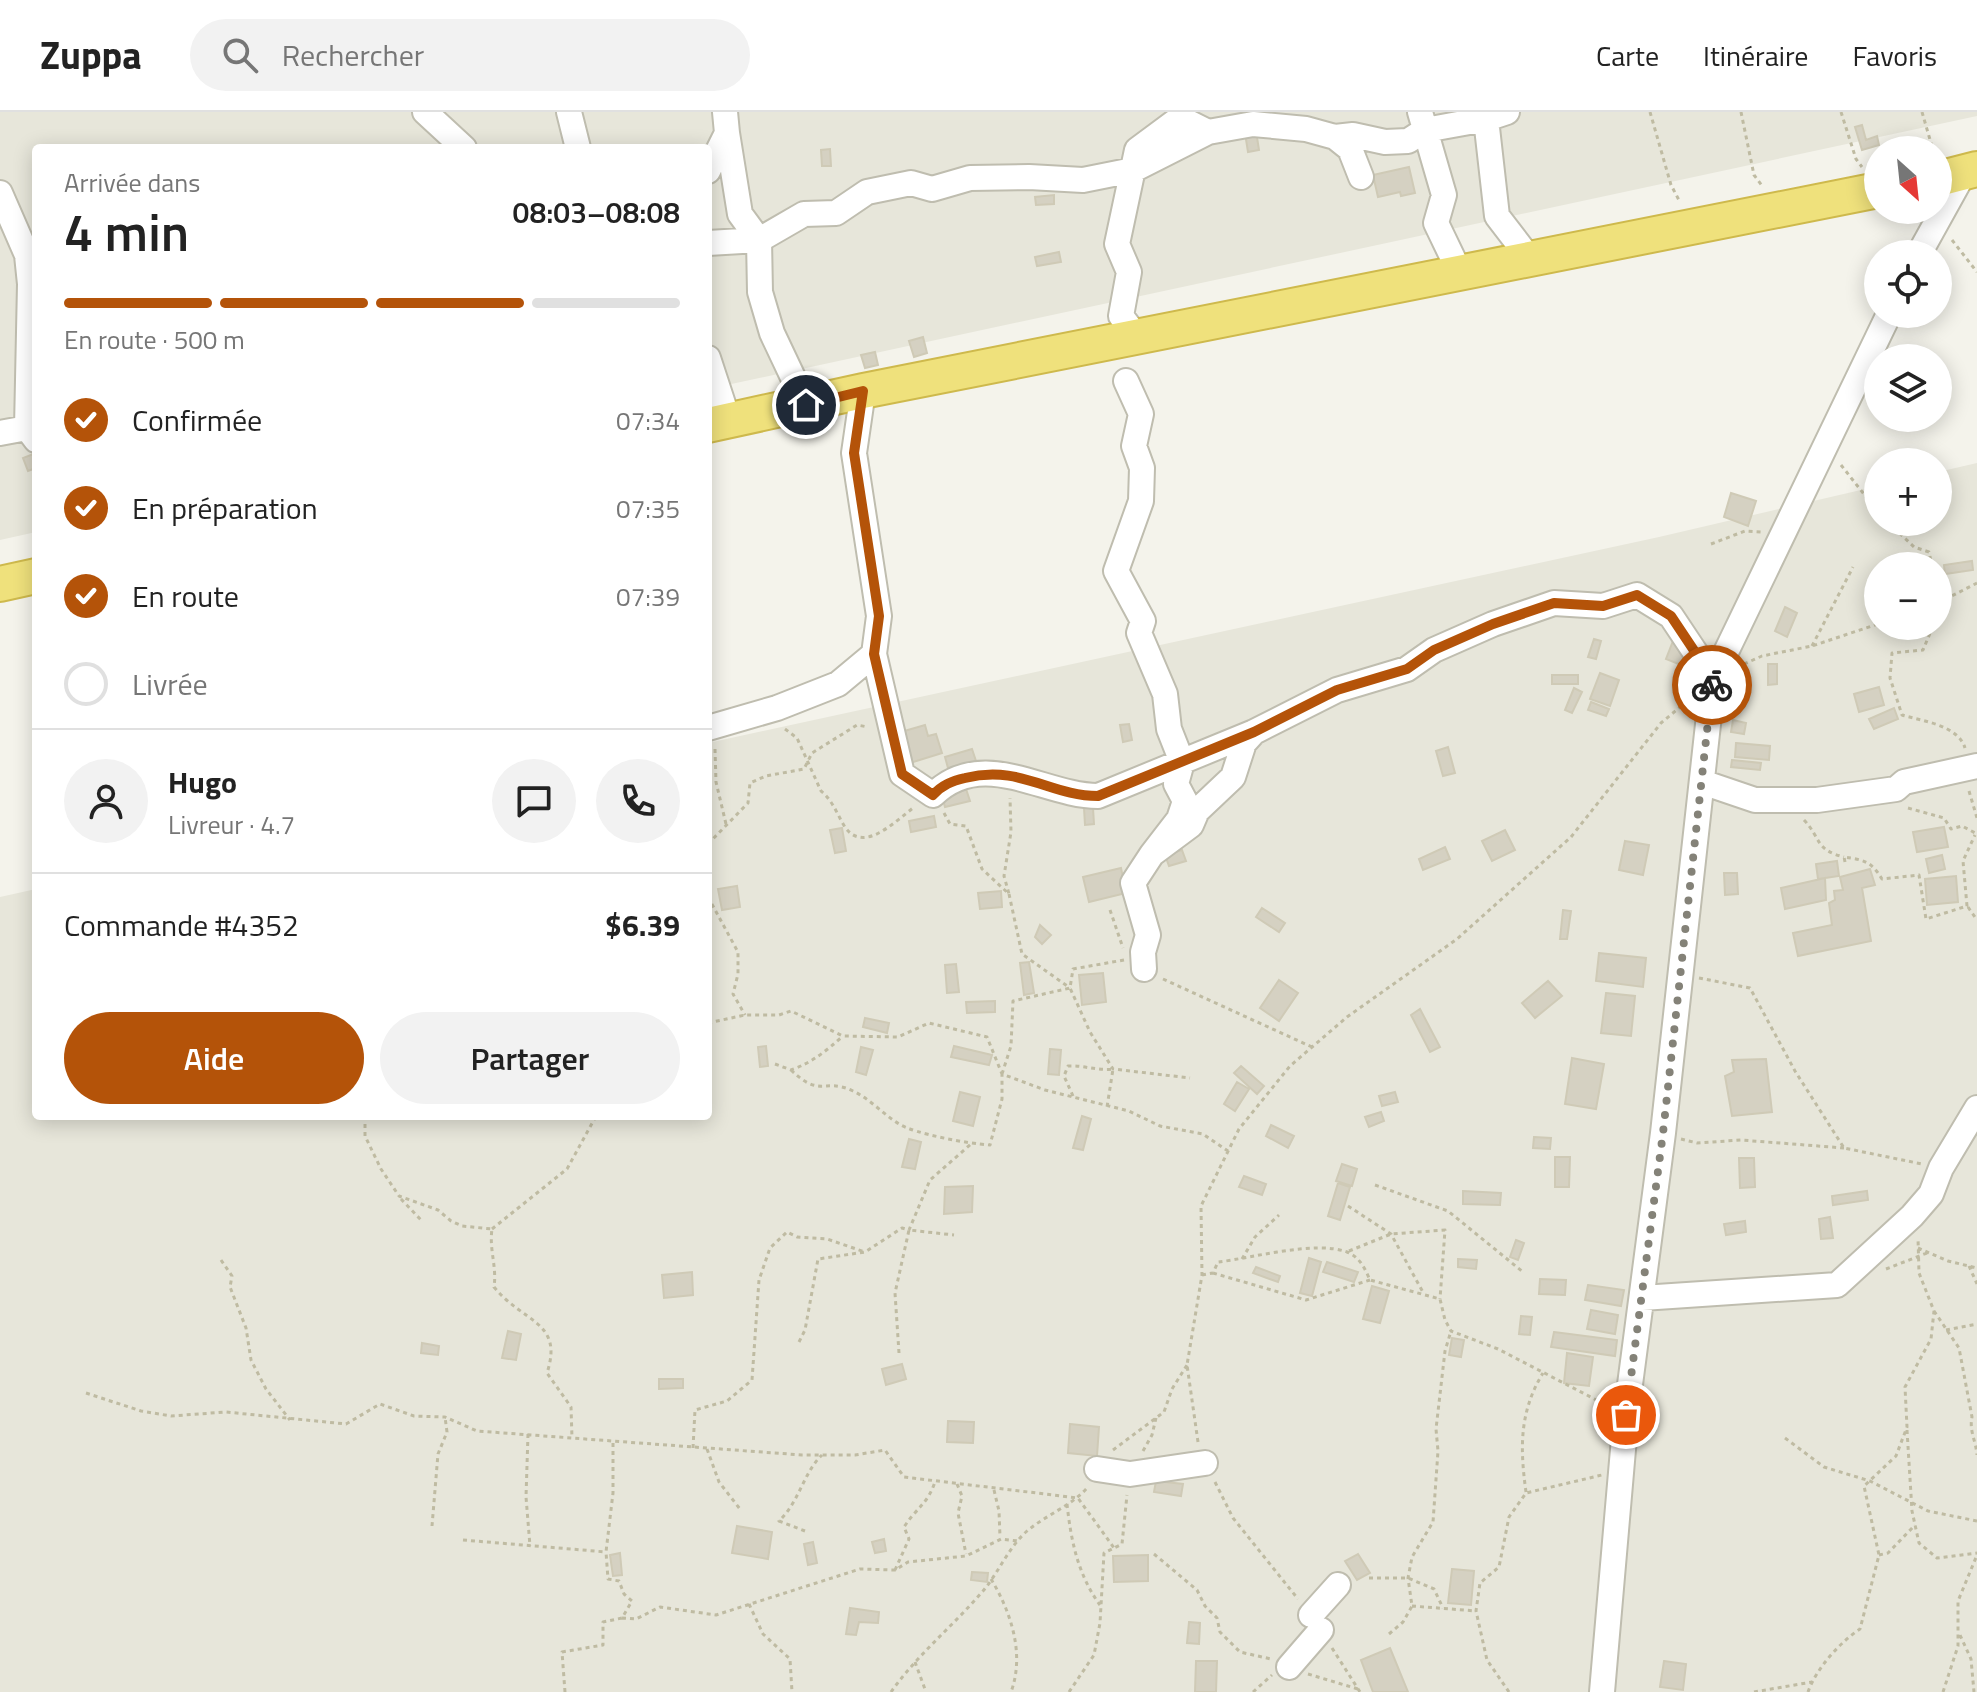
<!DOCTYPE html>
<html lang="fr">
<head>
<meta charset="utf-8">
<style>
	:root { --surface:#fff; --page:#f2f2f2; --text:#222; --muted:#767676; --line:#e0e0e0; --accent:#b45309 }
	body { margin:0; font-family:"Titillium Web",sans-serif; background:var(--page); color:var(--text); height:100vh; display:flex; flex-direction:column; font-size:30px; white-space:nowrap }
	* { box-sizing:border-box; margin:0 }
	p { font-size:26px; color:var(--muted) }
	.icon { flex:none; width:44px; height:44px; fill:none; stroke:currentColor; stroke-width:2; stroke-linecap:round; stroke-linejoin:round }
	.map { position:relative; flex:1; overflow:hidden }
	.drawer { position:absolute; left:32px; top:32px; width:680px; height:976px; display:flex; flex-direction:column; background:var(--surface); border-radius:8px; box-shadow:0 4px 20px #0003 }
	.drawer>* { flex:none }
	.needle { width:52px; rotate:153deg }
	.tools { position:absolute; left:1864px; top:24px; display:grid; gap:16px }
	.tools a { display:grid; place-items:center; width:88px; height:88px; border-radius:50%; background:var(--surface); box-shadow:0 4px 20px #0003; font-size:40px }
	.pin { position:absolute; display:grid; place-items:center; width:68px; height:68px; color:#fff; margin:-34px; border:4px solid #fff; border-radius:50%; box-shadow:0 2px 8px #0007 }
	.courier { position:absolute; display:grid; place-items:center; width:80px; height:80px; margin:-40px; border:6px solid #b45309; border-radius:50%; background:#fff; color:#222; box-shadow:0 2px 10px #0007 }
	.overview em { font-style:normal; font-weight:600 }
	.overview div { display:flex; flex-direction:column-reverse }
	.overview { display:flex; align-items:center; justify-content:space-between; height:136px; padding:0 32px }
	h1 { font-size:52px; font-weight:600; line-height:60px }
	.bar { display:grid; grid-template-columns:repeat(4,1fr); gap:12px 8px; align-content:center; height:96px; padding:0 32px }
	.bar i { height:10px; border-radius:6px; background:var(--line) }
	.bar .on { background:var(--accent) }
	.bar p { grid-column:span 4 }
	.line { display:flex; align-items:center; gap:20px; padding:0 32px; border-top:2px solid var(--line) }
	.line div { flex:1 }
	.round { display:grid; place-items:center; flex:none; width:84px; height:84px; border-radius:42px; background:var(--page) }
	ol { padding:0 32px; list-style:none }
	li { display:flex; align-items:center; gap:24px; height:88px }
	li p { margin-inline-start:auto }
	li .icon { padding:8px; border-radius:50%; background:var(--accent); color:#fff; stroke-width:4 }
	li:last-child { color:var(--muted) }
	li i { width:44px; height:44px; border:4px solid var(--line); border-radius:50% }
	.button { display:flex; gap:16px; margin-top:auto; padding:16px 32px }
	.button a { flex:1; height:92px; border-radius:48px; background:var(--accent); color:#fff; font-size:32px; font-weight:600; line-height:92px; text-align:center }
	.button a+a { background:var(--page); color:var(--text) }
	header { display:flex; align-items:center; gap:48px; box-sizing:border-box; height:112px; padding:0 40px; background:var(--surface); border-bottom:2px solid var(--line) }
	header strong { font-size:38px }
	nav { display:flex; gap:44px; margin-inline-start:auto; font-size:28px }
	.search { width:560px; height:72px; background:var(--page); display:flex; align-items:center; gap:20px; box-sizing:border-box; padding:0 28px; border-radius:44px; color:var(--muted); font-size:30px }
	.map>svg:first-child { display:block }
</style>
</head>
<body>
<header>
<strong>Zuppa</strong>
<div class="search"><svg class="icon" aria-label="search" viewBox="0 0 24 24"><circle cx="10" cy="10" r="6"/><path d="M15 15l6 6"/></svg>Rechercher</div>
<nav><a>Carte</a><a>Itinéraire</a><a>Favoris</a></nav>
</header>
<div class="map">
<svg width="1977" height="1580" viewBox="0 0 1977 1580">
	<rect width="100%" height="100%" fill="#f4f3eb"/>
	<path fill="#e7e6da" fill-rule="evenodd" d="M0 0H1977V4L708 277V36H36V420L0 428Z
		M1977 351V1580H0V785L36 777V1004H708V631L1659 425 1878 374V410H1938V360ZM1878 454H1938V514H1878Z"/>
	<path fill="#d5d1c2" stroke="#cfcab6" stroke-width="2" d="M1862 13 1866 28 1877 24 1879 33 1862 38 1855 15Z
		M1256 19 1259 38 1248 40 1245 21Z
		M830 37 831 54H822L821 38Z
		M1409 55 1415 81 1401 84 1400 80 1378 85 1373 63Z
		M1054 83V92L1036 93 1035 85Z
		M1059 140 1061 150 1037 154 1035 145Z
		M923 225 927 241 914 245 909 229Z
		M875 240 878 253 865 256 861 243Z
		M36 341V356L28 359 23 346Z
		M1731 381 1756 389 1748 414 1724 405Z
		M1972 449 1973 458 1945 462 1944 453Z
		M1785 495 1797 501 1787 525 1775 519Z
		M1594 527 1601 529 1596 547 1588 545Z
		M1673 529 1688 535 1681 553 1666 547Z
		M1768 552H1777V572L1768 573Z
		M1600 561 1619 568 1610 594 1590 587Z
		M1552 563H1578V572H1552Z
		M1879 575 1884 593 1859 600 1854 582Z
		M1574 576 1582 580 1572 601 1565 598Z
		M1591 590 1609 597 1606 604 1588 598Z
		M1894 596 1898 607 1874 617 1869 607Z
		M1733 608 1746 611 1744 622 1731 620Z
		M1129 612 1132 628 1123 630 1120 613Z
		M925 613 928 624 936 622 942 641 910 651 901 620Z
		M1736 631 1770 634 1769 648 1735 645Z
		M1448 635 1455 661 1443 664 1436 639Z
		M972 637 976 649 948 656 945 645Z
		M1732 648 1761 651 1760 658 1731 655Z
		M940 677 954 681 966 677 970 689 945 695Z
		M1084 696H1093L1094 712 1085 713Z
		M934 704 936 715 911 720 909 709Z
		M1944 715 1948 735 1917 740 1913 720Z
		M842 716 846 739 835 741 830 718Z
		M1505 718 1515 738 1492 749 1482 729Z
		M1625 729 1649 733 1643 763 1619 758Z
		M1445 735 1450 747 1423 758 1419 747Z
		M1182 738 1186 749 1169 754 1165 743Z
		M1942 743 1945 757 1929 761 1926 747Z
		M1837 749 1839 764 1818 767 1816 752Z
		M1121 756 1126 781 1089 790 1083 765Z
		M1870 757 1875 773 1862 776 1871 829 1798 844 1793 821 1832 813 1829 791 1835 788 1834 779 1843 778 1840 765Z
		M1724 761H1737L1738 782 1725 783Z
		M1956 764 1958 790 1927 793 1925 767Z
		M1825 766 1826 788 1785 797 1781 776Z
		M737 774 740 795 722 798 718 777Z
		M1001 779 1002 795 980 797 978 781Z
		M1262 796 1285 811 1279 820 1256 805Z
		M1563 798 1571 799 1567 827H1560Z
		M1040 813 1051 823 1042 832 1035 825Z
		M1599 841 1646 846 1643 875 1596 869Z
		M1029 850 1034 881 1024 883 1020 851Z
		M956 852 959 880 947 881 945 853Z
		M1103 861 1106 890 1082 893 1079 863Z
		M1279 868 1298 881 1279 909 1260 896Z
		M1548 869 1562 884 1535 906 1522 891Z
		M1606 881 1635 884 1631 924 1601 921Z
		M995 889V900L967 901 966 890Z
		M1420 897 1440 935 1430 940 1411 903Z
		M865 906 889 911 887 921 863 915Z
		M766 934 768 954 760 955 758 935Z
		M954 934 992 943 989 953 951 945Z
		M861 935 873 938 866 963 856 960Z
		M1050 937 1061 938 1059 963 1048 962Z
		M1572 946 1604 952 1596 997 1565 992Z
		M1766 947 1772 1000 1732 1004 1725 964 1734 960 1732 948Z
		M1241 954 1264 974 1257 982 1234 961Z
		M1237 970 1249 977 1235 999 1224 992Z
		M960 980 980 985 973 1014 953 1009Z
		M1395 980 1398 990 1382 994 1379 984Z
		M1381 1000 1384 1009 1369 1015 1365 1005Z
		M1082 1004 1091 1007 1083 1038 1073 1036Z
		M1271 1013 1294 1024 1288 1036 1266 1024Z
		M1534 1025 1551 1026 1550 1037 1533 1036Z
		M909 1027 921 1030 915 1057 902 1055Z
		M1555 1045H1570L1569 1075H1555Z
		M1739 1046H1754L1755 1075 1740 1076Z
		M1342 1052 1357 1057 1352 1074 1336 1069Z
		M1244 1064 1266 1072 1262 1083 1239 1075Z
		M1338 1071 1350 1075 1340 1108 1328 1104Z
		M973 1074 972 1100 944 1102 945 1075Z
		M1463 1079 1501 1081 1500 1093 1463 1092Z
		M1867 1079 1868 1088 1833 1093 1832 1084Z
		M1830 1105 1833 1126 1821 1127 1819 1107Z
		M1745 1109 1746 1120 1726 1123 1724 1112Z
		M1516 1128 1524 1131 1518 1148 1510 1145Z
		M1309 1146 1321 1150 1312 1184 1300 1181Z
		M1458 1147 1477 1148 1476 1157 1458 1155Z
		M1327 1150 1358 1160 1354 1170 1323 1160Z
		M1256 1155 1280 1164 1278 1170 1253 1161Z
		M692 1160 693 1183 664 1186 662 1163Z
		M1540 1167 1566 1168 1565 1183 1539 1182Z
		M1588 1173 1624 1178 1621 1194 1585 1188Z
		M1372 1174 1389 1179 1380 1211 1363 1207Z
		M1591 1198 1618 1203 1615 1222 1587 1217Z
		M1521 1204 1532 1205 1530 1223 1519 1222Z
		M508 1219 521 1222 516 1248 502 1246Z
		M1554 1220 1617 1228 1615 1244 1551 1235Z
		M1452 1226 1464 1228 1461 1245 1449 1243Z
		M422 1231 439 1234 438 1243 421 1241Z
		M1567 1241 1593 1245 1589 1274 1564 1271Z
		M902 1252 906 1267 886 1273 882 1257Z
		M659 1267H683V1276L659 1277Z
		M948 1309 974 1310 973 1331 947 1330Z
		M1070 1312 1099 1315 1097 1344 1068 1341Z
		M1156 1369 1183 1372 1181 1384 1154 1380Z
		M737 1414 772 1420 768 1447 732 1441Z
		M884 1427 886 1439 875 1441 872 1430Z
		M813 1430 817 1451 808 1453 804 1432Z
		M620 1441 622 1463 613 1464 610 1443Z
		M1358 1442 1370 1461 1357 1468 1345 1449Z
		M1148 1443V1469L1114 1470 1113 1444Z
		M1452 1457 1474 1459 1471 1493 1448 1491Z
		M972 1460 988 1461 987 1470 971 1468Z
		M850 1496 879 1500 878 1511 859 1510 856 1523 846 1522Z
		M1189 1510 1200 1511 1199 1532 1187 1531Z
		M1390 1536 1408 1580H1373L1361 1548Z
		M1196 1549H1217L1216 1580H1195Z
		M1664 1549 1686 1552 1683 1578 1660 1575Z"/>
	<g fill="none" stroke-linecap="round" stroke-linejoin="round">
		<g stroke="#bfbdaf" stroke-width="28">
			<path id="minor" d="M425 0 464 36
				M569 0 578 36
				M1420 0 1444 83 1436 111 1460 161
				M1488 0 1486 7 1497 104 1530 147
				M727 21 740 102 759 128 760 180 772 221 806 293
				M1335 25 1350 37 1361 65
				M708 59 727 21 725 0
				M0 81 27 143 30 172 27 316 36 328
				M708 131 759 128 804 102 836 101 867 80 911 71 932 77 970 66 1029 65 1083 68 1133 58 1208 20 1253 12 1306 17 1335 25 1353 23 1385 30 1408 29 1425 18 1486 7 1507 0
				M1919 142 1965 59
				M1137 225 1121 204 1129 160 1117 132 1137 38 1180 6 1208 20
				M708 246 727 304
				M1126 269 1141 302 1134 334 1142 356 1141 389 1116 459 1143 509 1139 521 1165 582 1169 617 1182 650 1176 672 1185 689 1179 707 1152 742
				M863 279 854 341 879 504 874 542 902 662 933 683C983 634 1044 684 1098 684L1254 620 1337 578 1407 557 1434 538 1493 512 1554 491 1603 494 1637 483 1671 504 1713 567
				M0 321 27 316 36 307
				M708 616 777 596 838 572 874 542
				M1702 670 1755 688H1817L1896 677 1904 670 1977 654
				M1144 857 1143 840 1148 823 1133 771 1152 742 1191 713 1197 699 1233 665 1244 631 1254 620
				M1642 1186 1837 1173 1912 1104 1931 1082 1941 1056 1977 996
				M1097 1357 1130 1362 1205 1351
				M1311 1503 1338 1473
				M1289 1555 1321 1518
				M1602 1580 1626 1303 1663 1021 1713 567 1889 202"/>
		</g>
		<g stroke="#ceb94c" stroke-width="38">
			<path id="highway" d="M1938 67 1977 57
				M708 313 863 279 1878 78
				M0 472 36 464"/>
		</g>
		<path stroke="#bfbba2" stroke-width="3" stroke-dasharray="4 4" stroke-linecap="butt" d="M1650 0 1671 73 1680 90
			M1741 0 1754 63 1763 75
			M1841 0 1856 47 1862 55
			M1922 0 1933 38
			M1952 128 1977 160
			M1841 353 1878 400
			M1888 410 1914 435 1929 440 1932 454
			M1711 432 1745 419 1761 420
			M1938 491 1977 471
			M1933 514 1923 538 1892 541 1890 566 1902 603C1922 609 1958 613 1965 636
			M1812 534 1853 455
			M1744 552 1762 544 1812 534 1878 512
			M785 617 797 626 821 679C831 687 836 699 842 710 860 745 892 712 913 696
			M715 637 716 670 726 712
			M1969 679 1977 706
			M1908 696 1944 706 1951 717 1962 714 1977 722
			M944 701 950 712 966 714 982 757 1009 782 1004 764 1011 720 1010 686
			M1804 708C1821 726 1815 738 1844 745
			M708 732 748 691 750 671 766 664 804 657 812 641 857 613 868 615
			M1845 750 1844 745C1864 748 1871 749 1882 767L1919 763 1926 807 1967 794 1963 749 1975 723
			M1009 782 1022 842 1070 876
			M708 785 738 840V862L733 882 745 903
			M1968 795 1977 808
			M1110 798 1123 836
			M1124 848 1073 857 1070 876 1090 920 1113 957 1190 966
			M1699 866 1750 876 1795 959 1844 1036 1922 1052
			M1163 867 1312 935
			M708 911 745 903H779L791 899 843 924 898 925 929 911 987 925 1002 962
			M775 952 791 958C813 950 826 939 843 924
			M791 958C821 987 824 965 853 979 870 987 883 1002 899 1012 915 1022 970 1032 990 1033L1002 987V962L1045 978 1129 999 1160 1014 1203 1022 1228 1039
			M1002 962 1011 934 1013 889 1070 876
			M1073 984 1064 964 1068 954C1084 953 1096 959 1113 957L1107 995
			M365 1004V1024L381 1057 399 1084 438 1098 451 1109 462 1114 492 1117C489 1138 497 1154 494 1175 523 1211 564 1209 547 1261L571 1295 572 1326
			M1681 1027 1697 1031 1741 1028 1844 1036
			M1375 1073 1448 1099 1523 1160
			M401 1087 421 1108
			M1348 1094 1391 1122 1424 1182
			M492 1117 567 1057 596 1004
			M1918 1136 1948 1149 1977 1156
			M1349 1139 1391 1122 1445 1118 1440 1187
			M1242 1147 1255 1125 1279 1103
			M221 1148 232 1164 230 1175 246 1216 251 1248 266 1277 290 1308
			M1969 1154 1977 1172
			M1886 1157 1927 1141
			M1213 1161 1306 1188 1370 1168
			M1202 1163 1213 1161 1218 1150C1253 1146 1315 1128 1347 1140 1360 1145 1365 1157 1370 1168L1440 1187 1445 1208 1451 1219 1498 1237 1608 1294
			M1934 1199 1959 1236 1972 1305C1969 1319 1976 1329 1977 1343
			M1946 1218 1977 1212
			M799 1230 805 1218 818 1147 865 1140 902 1116 909 1118 930 1068 971 1032
			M899 1241 895 1181 909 1118 954 1123
			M86 1281 141 1299 171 1304 226 1300 346 1312 380 1292 414 1304 445 1305 477 1319 802 1343H855L885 1338 904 1365 1078 1386 1114 1436
			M1907 1318 1912 1399 1919 1431 1937 1446 1977 1441
			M528 1322 526 1385 530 1434
			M1785 1326 1824 1355 1870 1369 1928 1399 1977 1409
			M1198 1330 1187 1253 1202 1163 1201 1094 1239 1017 1290 954 1347 905 1457 827 1571 725 1661 611 1691 586
			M693 1336 695 1298 727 1289 752 1268 759 1168 770 1136 787 1120 797 1125 827 1127 865 1140
			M707 1337 719 1370 740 1397
			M1113 1338 1164 1300 1172 1277 1187 1253
			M1143 1339 1152 1323 1156 1306
			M1215 1370 1233 1406 1298 1487
			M957 1372 962 1384 958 1401 966 1442
			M994 1378 999 1399 1000 1425
			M1526 1380C1520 1337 1519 1300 1543 1261
			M1067 1392C1071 1429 1078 1463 1100 1493
			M432 1414 438 1342 447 1320 445 1305
			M805 1419 779 1409C800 1389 803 1361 822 1343
			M463 1428 606 1440
			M1154 1442 1197 1478 1205 1494 1217 1506 1220 1520 1240 1540 1271 1547
			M1879 1443 1888 1441 1915 1413
			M895 1458 909 1427 904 1415C917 1395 927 1393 935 1370
			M1369 1466H1408L1434 1477 1443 1496
			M991 1467C1011 1500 1025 1542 1011 1580
			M749 1492 763 1522 790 1547 792 1580
			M1412 1494 1476 1499
			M622 1506 636 1507 660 1495 716 1503 860 1457 895 1458 908 1450 966 1444 1001 1427 1018 1429
			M1389 1522 1403 1510 1412 1494 1408 1466 1412 1445 1433 1410 1438 1339 1436 1317 1445 1239 1451 1219
			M1960 1523 1971 1547 1974 1580
			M1332 1536 1360 1580
			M915 1550 926 1580
			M1308 1562 1358 1577
			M565 1580 562 1540 603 1533V1510L622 1506 632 1489 624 1482 619 1469 608 1467 606 1440 613 1381V1331
			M891 1580C917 1543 953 1514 983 1479 999 1460 1008 1436 1027 1419 1046 1403 1071 1394 1087 1376
			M1069 1580 1094 1543 1100 1511 1104 1441 1122 1432 1127 1383
			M1253 1580 1272 1563
			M1509 1580 1487 1548 1476 1499 1480 1471 1499 1455 1509 1405 1526 1381 1602 1363
			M1754 1580 1812 1570
			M1808 1580C1816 1557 1840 1530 1860 1517L1879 1443 1864 1374 1896 1344 1907 1315 1905 1275 1931 1227 1934 1199 1919 1161 1918 1126
			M1943 1580 1958 1534V1489L1977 1443"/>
		<use href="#minor" stroke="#fff" stroke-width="24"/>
		<use href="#highway" stroke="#efe17c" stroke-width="34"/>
	</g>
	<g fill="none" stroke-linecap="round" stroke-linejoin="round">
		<path stroke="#848278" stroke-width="8" stroke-dasharray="0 14.4" d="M1626 1303 1663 1021 1712 573"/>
		<path stroke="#b45309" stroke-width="10" d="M806 293 863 279 854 341 879 504 874 542 902 662 933 683C942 673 952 669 965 666 1020 652 1050 684 1098 684L1254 620 1337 578 1407 557 1434 538 1493 512 1554 491 1603 494 1637 483 1671 504 1713 567 1712 573"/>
	</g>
</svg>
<div class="tools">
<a><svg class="needle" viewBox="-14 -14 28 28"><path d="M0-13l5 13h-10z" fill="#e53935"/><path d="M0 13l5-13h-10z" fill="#767676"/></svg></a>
<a><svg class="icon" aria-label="locate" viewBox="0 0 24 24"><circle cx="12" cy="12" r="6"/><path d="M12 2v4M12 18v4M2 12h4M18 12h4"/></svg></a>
<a><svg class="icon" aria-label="layers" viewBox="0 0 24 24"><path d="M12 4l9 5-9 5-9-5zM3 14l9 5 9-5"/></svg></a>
<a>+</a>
<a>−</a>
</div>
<div class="pin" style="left:1626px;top:1303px;background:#ea580c"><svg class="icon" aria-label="bag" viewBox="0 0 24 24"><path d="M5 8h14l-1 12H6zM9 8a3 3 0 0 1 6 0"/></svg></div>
<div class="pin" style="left:806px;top:293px;background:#1f2937"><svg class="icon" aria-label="home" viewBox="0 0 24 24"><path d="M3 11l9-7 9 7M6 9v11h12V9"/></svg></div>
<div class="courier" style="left:1712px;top:573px"><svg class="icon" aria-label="bike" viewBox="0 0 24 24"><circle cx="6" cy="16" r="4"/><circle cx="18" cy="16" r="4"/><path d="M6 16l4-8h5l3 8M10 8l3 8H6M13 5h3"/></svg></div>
<section class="drawer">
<div class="overview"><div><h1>4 min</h1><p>Arrivée dans</p></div><em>08:03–08:08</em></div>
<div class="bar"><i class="on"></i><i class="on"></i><i class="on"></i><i></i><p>En route · 500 m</p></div>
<ol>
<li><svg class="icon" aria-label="check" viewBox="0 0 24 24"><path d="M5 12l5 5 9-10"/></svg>Confirmée<p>07:34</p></li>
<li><svg class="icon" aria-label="check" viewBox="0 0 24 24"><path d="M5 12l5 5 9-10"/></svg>En préparation<p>07:35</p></li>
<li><svg class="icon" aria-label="check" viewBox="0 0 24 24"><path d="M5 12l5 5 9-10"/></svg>En route<p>07:39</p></li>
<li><i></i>Livrée</li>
</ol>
<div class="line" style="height:144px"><a class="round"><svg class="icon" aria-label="person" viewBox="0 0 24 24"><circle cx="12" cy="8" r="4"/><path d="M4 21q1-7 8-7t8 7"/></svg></a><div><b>Hugo</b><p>Livreur · 4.7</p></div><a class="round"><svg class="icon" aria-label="chat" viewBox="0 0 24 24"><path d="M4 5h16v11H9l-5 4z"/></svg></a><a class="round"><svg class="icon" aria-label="phone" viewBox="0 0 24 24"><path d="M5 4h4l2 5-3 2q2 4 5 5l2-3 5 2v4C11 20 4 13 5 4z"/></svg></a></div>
<div class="line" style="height:104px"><div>Commande #4352</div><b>$6.39</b></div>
<div class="button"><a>Aide</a><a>Partager</a></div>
</section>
</div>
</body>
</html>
